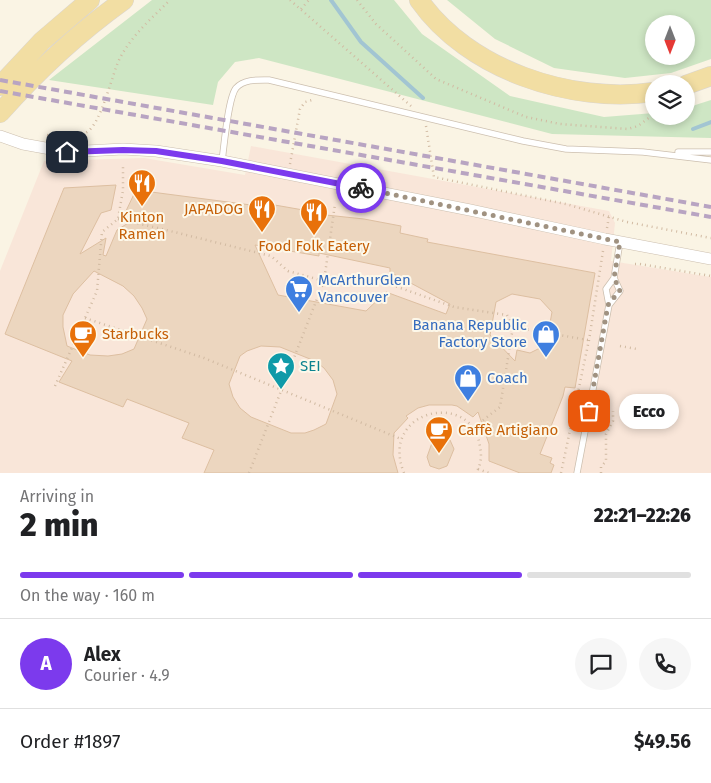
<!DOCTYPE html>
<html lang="en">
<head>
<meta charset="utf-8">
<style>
	:root { --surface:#fff; --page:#f6f6f6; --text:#202124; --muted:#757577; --line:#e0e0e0; --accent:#7c3aed }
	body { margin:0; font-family:"Fira Sans",sans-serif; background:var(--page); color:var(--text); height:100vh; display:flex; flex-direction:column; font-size:19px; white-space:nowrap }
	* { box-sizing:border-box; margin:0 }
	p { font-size:16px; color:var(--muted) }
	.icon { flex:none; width:28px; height:28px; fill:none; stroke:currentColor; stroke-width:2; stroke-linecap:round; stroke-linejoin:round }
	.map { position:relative; height:473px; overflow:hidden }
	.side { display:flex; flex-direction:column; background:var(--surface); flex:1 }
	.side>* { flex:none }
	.needle { width:32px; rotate:180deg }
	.tools { position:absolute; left:645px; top:15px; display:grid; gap:10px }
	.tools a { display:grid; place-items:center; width:50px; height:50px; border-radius:50%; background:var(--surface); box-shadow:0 2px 8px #0003; font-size:25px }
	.pin { position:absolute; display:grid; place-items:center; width:42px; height:42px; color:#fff; margin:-21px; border-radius:10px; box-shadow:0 2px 8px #0006 }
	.courier { position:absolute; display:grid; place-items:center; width:50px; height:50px; margin:-25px; border:4px solid #7c3aed; border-radius:50%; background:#fff; color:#222; box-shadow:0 1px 6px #0007 }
	.bubble { position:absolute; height:35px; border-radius:18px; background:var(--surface); box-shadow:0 2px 8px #0003; font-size:16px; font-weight:800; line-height:35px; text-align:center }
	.overview em { font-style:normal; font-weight:800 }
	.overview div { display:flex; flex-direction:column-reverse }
	.overview { display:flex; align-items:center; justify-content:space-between; height:85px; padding:0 20px }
	h1 { font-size:32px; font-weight:800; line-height:38px }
	.bar { display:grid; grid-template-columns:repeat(4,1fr); gap:8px 5px; align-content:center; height:60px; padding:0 20px }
	.bar i { height:6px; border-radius:4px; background:var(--line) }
	.bar .selected { background:var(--accent) }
	.bar p { grid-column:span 4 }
	.line { display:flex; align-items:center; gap:12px; padding:0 20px; border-top:1px solid var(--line) }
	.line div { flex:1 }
	.round { display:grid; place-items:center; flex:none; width:52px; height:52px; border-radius:26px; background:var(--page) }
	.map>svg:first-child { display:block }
</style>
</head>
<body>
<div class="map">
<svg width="711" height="473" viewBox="0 0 711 473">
	<rect width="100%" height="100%" fill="#faf4e4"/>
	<path fill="#f9e6d9" d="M251 146 609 211 615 223 611 261 711 277V473H0V271L44 161 144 158 245 175Z"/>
	<path fill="#cee6c4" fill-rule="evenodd" d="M152 0H394L422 34 510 96 604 117 654 113V116H686V108L711 100V138L552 134 259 58 235 62 218 82 213 105 49 80Z
		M447 0H711V59L671 73 625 78 554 68 495 39ZM654 24H686V56H654Z"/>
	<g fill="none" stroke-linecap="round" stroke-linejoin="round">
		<path stroke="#a2c5d2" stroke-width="4" d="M331 0 361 42 423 98
			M693 129 711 122"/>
	</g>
	<path fill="#ecd6bf" stroke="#ddbfa1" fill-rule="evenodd" d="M116 185 111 210 101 213 80 254 106 238 103 255 106 256 117 230 141 215 125 213 136 190 251 205 252 201 326 214V215L364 219 401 226 400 233 428 239 427 242 595 273 575 388 565 387 563 396 540 454 552 458 550 463 554 465 551 473H520L489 461V444L478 412 473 417 457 406 452 405H429L418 408 406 416 408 418 394 433 393 455 398 473H204L214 450 182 438 189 423 127 399 123 407 59 382 72 361 5 334 64 188ZM255 245 319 256V253L390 268V272L450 304 446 314 386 292 366 311 278 295ZM94 271 123 286 134 296 142 308 147 319 134 349 122 354 108 356 90 355 67 346 63 327V315L73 294ZM512 294 540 299 552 312 546 345 530 353 517 350 515 361 490 335 496 302ZM261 346 280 347 315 361 324 368 333 380 337 394 326 424 314 430 305 433H291L251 417 240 408 233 397 229 384 240 356 247 351Z
		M442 437 450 440 454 449 447 466 439 469 430 466 427 457 433 440Z"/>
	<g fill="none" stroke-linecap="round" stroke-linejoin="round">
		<g stroke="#ccbfaf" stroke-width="7">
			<path id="lane" d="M678 152H711
				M222 161C224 147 228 98 236 88 244 79 258 80 269 80L523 141 566 149 643 152 711 160
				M609 305 620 291 614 278
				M577 473 609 305 606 289 614 278 620 242"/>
		</g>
		<g stroke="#ccbfaf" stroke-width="12">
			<path id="street" d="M0 136 23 144 67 152 123 149 156 151 222 161 470 210 605 239 711 259"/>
		</g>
		<g stroke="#dad5d0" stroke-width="20">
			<path id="primary" d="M419 0C468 70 571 104 654 92
				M686 85 711 76
				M0 86 42 41 90 0
				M0 113C37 71 78 33 124 0"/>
		</g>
		<path stroke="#d1baa2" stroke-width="2.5" stroke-dasharray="1 4" stroke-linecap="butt" d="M290 0 411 106
			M357 0 376 24 436 79 526 117 560 124 628 129 638 126 654 114
			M301 9 309 0
			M426 126 434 177 566 204 627 222 711 238
			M47 135C60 137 73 138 85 133 101 127 112 73 120 58 132 35 152 18 170 0
			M290 164 300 109 305 102 312 100
			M118 219 158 228 271 256 288 271 324 281 392 285 454 307 507 315 513 327 500 407 473 428
			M607 228 609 216
			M635 264H640L711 276
			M85 318 204 358 401 439
			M513 327 588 340
			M620 346 637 349
			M55 386 97 291 102 232 118 219 123 190V166
			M478 469 489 473
			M249 473 324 281 335 204
			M404 473C378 409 473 389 480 447 482 456 481 465 476 473
			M561 473 589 340 603 251
			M601 473V467L606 461V434L613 421V411"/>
		<use href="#lane" stroke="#fff" stroke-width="5.5"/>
		<use href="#street" stroke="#fff" stroke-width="11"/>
		<use href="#primary" stroke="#f2dea3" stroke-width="19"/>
		<path stroke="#b8a4c2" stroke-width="4" stroke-dasharray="8 5" stroke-linecap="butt" d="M0 80 711 207
			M0 91 711 217"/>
	</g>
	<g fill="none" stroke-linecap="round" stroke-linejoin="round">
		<path stroke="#a09281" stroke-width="5" stroke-dasharray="0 9" d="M361 188 620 242 614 278 620 290 608 305 589 411"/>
		<path stroke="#7c3aed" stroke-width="6" d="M67 152 123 150 156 151 222 161 361 188"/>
	</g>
	<defs>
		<g id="restaurant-pin" transform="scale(1.4375)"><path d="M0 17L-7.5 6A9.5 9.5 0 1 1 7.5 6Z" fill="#e8710a" stroke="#fdf8ea"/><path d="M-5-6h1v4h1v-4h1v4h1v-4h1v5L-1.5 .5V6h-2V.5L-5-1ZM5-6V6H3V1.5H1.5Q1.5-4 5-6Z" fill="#fff"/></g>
		<g id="supermarket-pin" transform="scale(1.4375)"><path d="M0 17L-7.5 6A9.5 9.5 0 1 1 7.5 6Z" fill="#3f7fe0" stroke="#fdf8ea"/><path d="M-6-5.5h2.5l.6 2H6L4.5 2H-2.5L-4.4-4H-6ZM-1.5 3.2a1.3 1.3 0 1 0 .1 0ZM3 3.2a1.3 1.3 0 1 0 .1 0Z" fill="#fff"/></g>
		<g id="cafe-pin" transform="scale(1.4375)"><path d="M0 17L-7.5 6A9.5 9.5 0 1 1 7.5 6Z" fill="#e8710a" stroke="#fdf8ea"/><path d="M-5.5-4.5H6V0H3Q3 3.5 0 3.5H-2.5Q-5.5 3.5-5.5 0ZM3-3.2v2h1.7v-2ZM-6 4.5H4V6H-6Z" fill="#fff"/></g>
		<g id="shop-pin" transform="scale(1.4375)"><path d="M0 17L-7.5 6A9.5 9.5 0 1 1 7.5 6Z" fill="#3f7fe0" stroke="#fdf8ea"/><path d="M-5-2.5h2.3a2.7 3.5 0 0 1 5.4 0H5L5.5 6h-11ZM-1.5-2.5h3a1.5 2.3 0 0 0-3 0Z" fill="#fff"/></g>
		<g id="sight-pin" transform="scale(1.4375)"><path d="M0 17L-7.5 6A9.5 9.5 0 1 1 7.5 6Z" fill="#0f9aa8" stroke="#fdf8ea"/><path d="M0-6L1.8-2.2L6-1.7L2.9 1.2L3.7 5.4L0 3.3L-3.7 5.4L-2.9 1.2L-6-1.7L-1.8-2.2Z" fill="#fff"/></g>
	</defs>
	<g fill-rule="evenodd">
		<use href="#restaurant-pin" x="142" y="183"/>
		<use href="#restaurant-pin" x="262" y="209"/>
		<use href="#restaurant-pin" x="314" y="212"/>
		<use href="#supermarket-pin" x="299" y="289"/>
		<use href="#cafe-pin" x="83" y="334"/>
		<use href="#shop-pin" x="546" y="334"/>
		<use href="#sight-pin" x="281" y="366"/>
		<use href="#shop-pin" x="468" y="378"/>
		<use href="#cafe-pin" x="439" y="430"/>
	</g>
	<g text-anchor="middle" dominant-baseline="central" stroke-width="4" stroke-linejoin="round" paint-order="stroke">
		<g font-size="15" fill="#c56008" stroke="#fdf8ea">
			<text x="243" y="209" text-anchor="end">JAPADOG</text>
			<text x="142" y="217">Kinton<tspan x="142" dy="17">Ramen</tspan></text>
			<text x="314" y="246">Food Folk Eatery</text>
			<text x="102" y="334" text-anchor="start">Starbucks</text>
			<text x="458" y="430" text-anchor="start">Caffè Artigiano</text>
		</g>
		<g font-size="15" fill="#366cbe" stroke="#fdf8ea" text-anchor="start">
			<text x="318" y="280">McArthurGlen<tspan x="318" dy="17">Vancouver</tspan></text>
			<text x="527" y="325" text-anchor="end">Banana Republic<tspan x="527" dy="17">Factory Store</tspan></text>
			<text x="487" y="378">Coach</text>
		</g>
		<g font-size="15" fill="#0d838f" stroke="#fdf8ea" text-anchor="start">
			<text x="300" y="366">SEI</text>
		</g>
	</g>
</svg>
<div class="tools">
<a><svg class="needle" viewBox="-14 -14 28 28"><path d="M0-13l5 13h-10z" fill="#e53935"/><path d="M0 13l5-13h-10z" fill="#757577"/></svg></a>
<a><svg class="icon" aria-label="layers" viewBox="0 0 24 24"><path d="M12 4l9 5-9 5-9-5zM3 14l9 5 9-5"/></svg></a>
</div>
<div class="pin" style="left:589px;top:411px;background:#ea580c"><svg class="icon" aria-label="bag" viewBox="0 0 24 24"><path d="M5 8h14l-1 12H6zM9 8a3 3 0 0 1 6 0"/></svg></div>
<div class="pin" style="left:67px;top:152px;background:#1f2937"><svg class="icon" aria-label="home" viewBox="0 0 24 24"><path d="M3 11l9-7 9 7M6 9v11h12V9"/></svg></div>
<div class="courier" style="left:361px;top:188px"><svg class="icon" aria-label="bike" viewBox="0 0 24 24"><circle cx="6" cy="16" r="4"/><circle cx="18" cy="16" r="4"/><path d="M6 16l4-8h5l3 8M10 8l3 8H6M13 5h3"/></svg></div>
<div class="bubble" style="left:619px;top:394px;width:60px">Ecco</div>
</div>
<section class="side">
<div class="overview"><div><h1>2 min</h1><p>Arriving in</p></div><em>22:21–22:26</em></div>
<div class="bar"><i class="selected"></i><i class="selected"></i><i class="selected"></i><i></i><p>On the way · 160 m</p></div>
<div class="line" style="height:90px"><b class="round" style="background:var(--accent);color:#fff">A</b><div><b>Alex</b><p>Courier · 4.9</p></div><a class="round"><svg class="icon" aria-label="chat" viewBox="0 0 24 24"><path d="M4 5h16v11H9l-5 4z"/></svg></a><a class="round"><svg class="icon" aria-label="phone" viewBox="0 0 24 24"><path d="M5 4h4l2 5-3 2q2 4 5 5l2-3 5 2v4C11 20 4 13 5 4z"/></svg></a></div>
<div class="line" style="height:65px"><div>Order #1897</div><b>$49.56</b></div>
</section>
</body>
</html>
